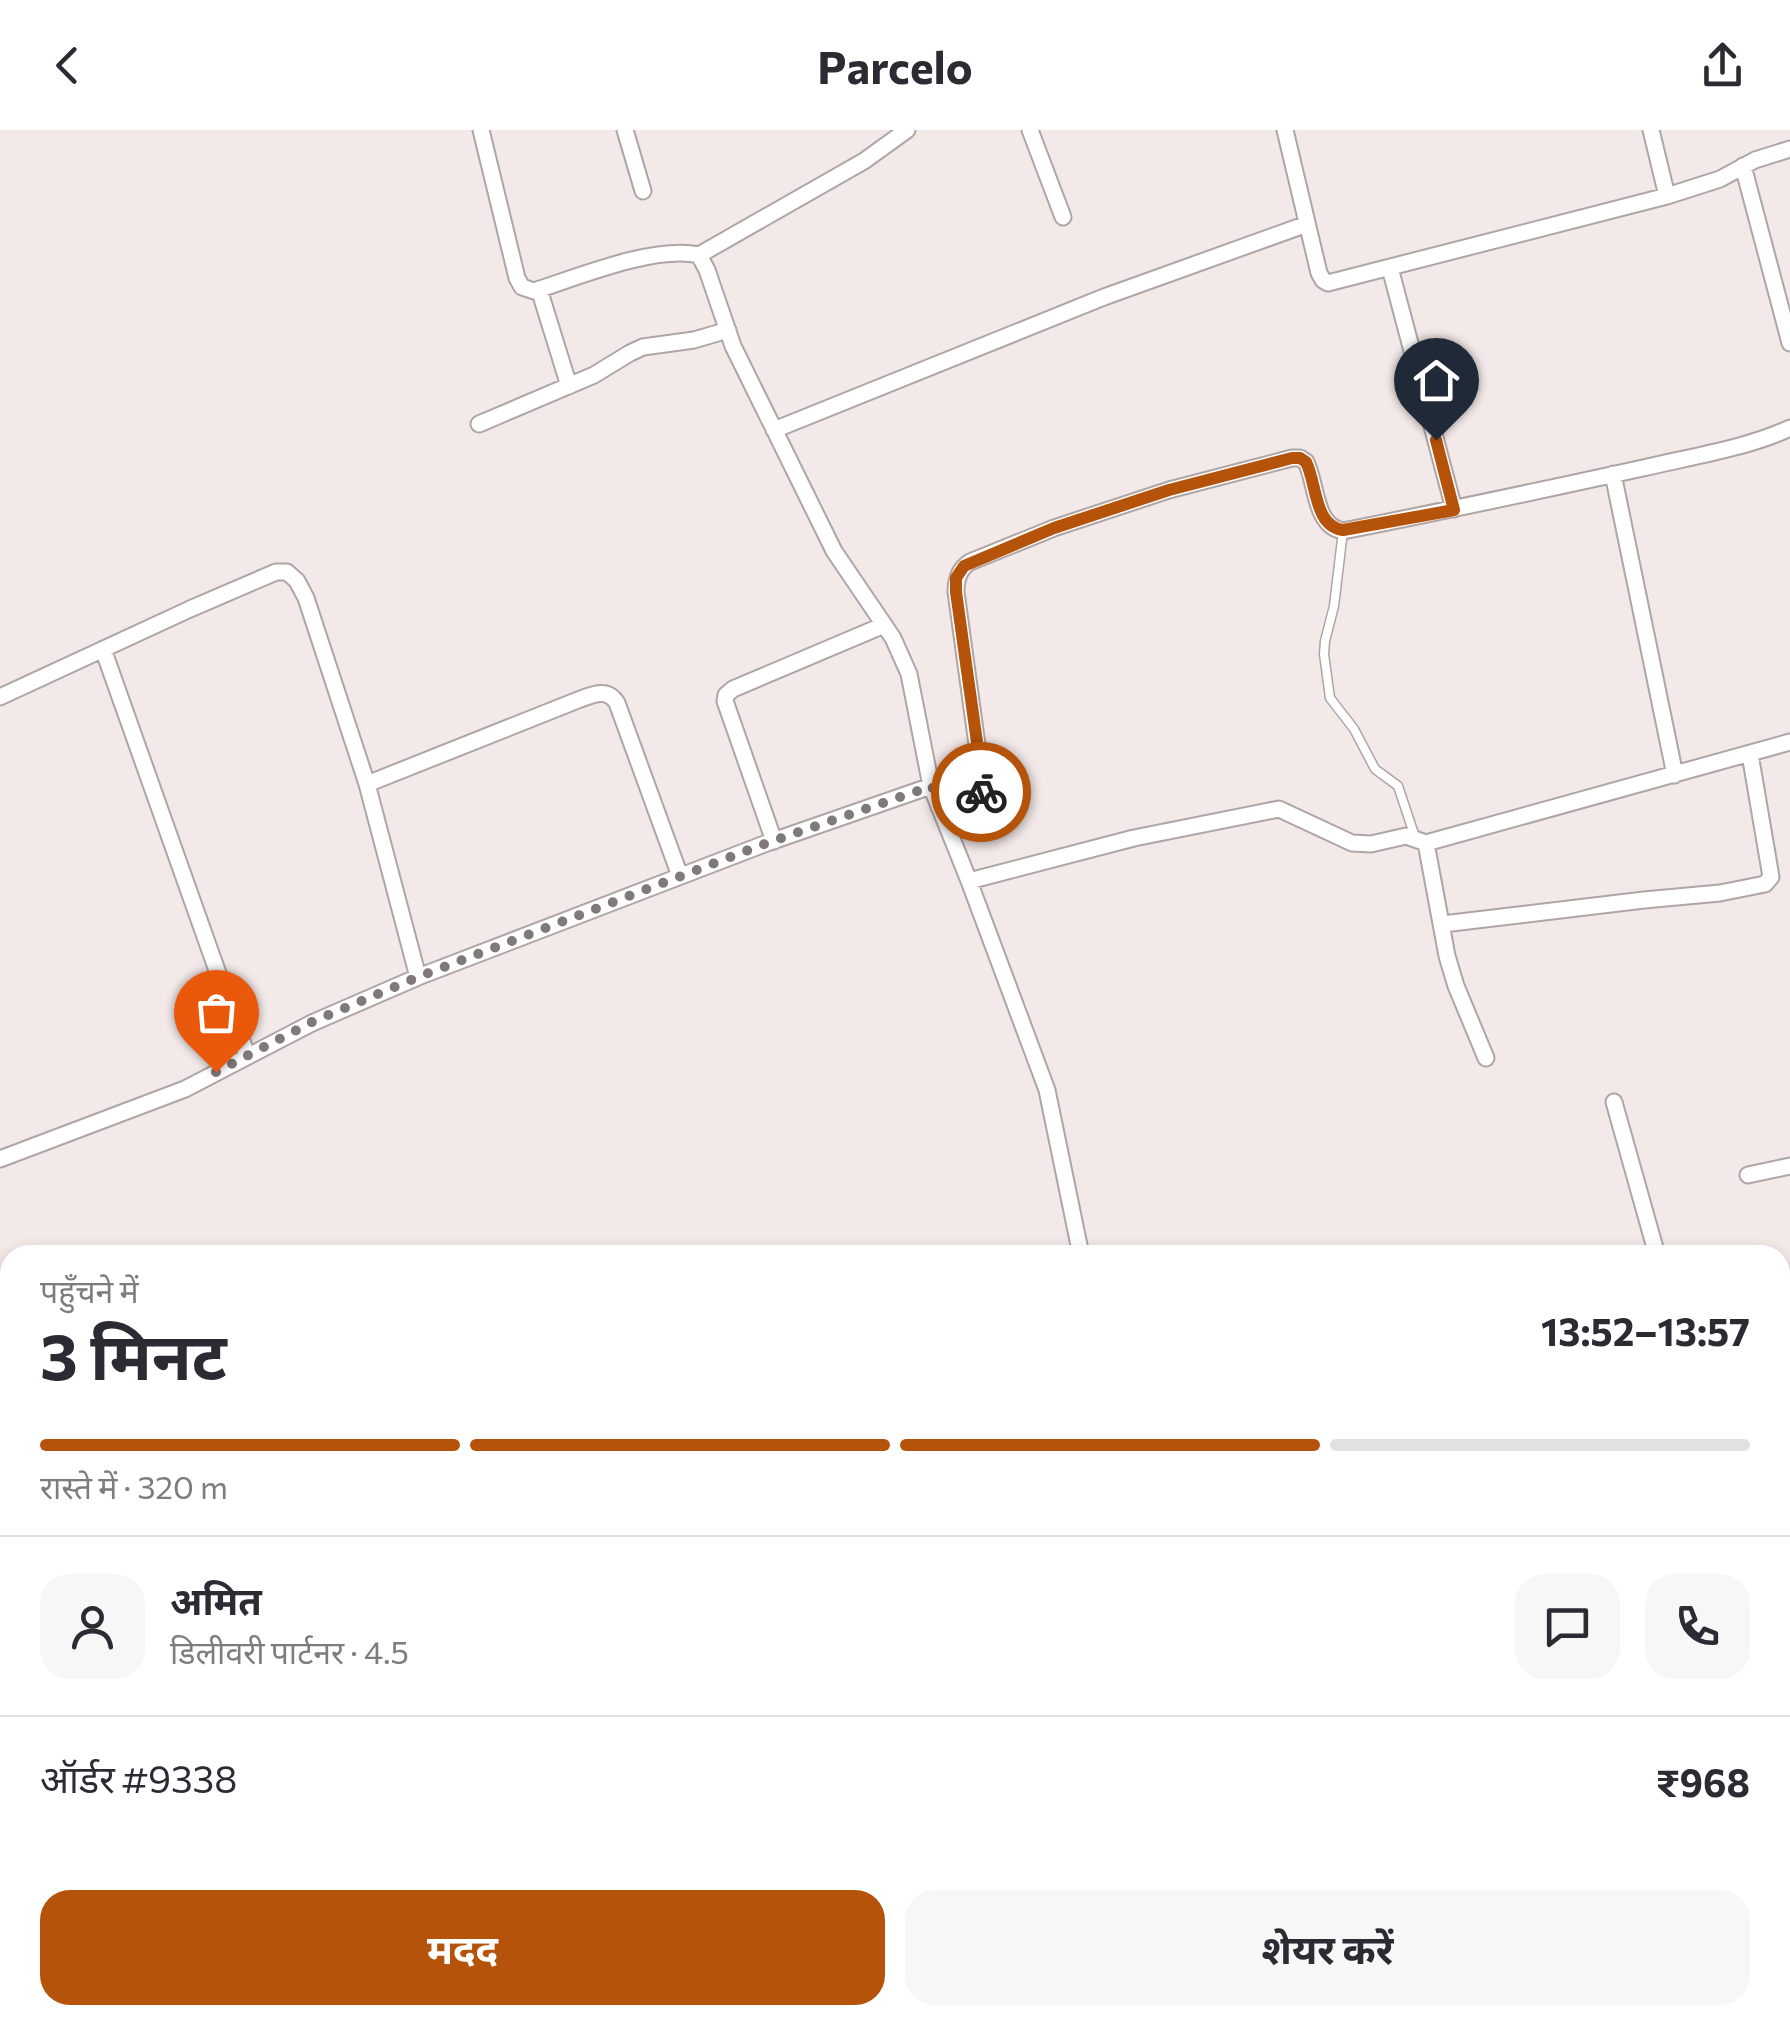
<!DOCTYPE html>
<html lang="hi">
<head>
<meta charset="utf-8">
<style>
	:root { --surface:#fff; --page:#f7f7f7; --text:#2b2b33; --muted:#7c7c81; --line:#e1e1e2; --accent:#b45309 }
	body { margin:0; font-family:Commissioner,"Noto Sans Devanagari",sans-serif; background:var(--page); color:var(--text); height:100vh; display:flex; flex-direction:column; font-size:38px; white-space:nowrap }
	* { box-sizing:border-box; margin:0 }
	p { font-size:32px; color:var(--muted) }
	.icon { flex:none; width:55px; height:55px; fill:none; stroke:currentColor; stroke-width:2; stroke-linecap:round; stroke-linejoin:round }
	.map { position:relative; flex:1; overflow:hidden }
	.panel { position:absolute; left:0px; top:1115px; width:1790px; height:780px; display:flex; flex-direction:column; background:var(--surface); border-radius:30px 30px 0 0; box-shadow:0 5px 15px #0003 }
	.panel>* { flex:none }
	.pin { position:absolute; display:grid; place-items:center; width:85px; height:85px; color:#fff; margin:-102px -42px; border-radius:50% 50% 50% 0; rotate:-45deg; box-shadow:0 0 10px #0007 }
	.pin .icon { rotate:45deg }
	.courier { position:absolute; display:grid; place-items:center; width:100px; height:100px; margin:-50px; border:8px solid #b45309; border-radius:50%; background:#fff; color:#222; box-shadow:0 2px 12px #0007 }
	.summary em { font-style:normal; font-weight:700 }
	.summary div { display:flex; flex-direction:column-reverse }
	.summary { display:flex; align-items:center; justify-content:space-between; height:170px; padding:0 40px }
	h1 { font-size:65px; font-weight:700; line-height:75px }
	.bar { display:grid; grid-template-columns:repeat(4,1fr); gap:15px 10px; align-content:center; height:120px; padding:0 40px }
	.bar i { height:12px; border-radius:8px; background:var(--line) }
	.bar .on { background:var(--accent) }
	.bar p { grid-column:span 4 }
	.line { display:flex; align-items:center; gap:25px; padding:0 40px; border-top:2px solid var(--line) }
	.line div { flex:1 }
	.round { display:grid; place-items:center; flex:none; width:105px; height:105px; border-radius:30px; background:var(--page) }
	.primary-button { display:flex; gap:20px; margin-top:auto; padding:20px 40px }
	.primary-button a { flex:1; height:115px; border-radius:30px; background:var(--accent); color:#fff; font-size:40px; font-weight:700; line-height:115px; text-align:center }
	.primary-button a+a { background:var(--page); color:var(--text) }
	header { display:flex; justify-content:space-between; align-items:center; height:130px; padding:0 40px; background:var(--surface); font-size:45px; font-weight:700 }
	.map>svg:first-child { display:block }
</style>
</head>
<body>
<header><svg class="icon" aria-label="back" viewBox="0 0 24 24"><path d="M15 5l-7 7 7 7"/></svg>Parcelo<svg class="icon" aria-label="share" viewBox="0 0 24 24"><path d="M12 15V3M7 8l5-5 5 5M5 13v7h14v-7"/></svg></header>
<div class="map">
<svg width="1790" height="1895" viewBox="0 0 1790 1895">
	<rect width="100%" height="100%" fill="#f4e9e9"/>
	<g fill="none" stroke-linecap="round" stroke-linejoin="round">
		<g stroke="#afa5a5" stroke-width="11">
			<path id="lane" d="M1343 401 1334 476 1325 511 1324 524 1330 568 1354 599 1375 639 1398 656 1416 710"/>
		</g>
		<g stroke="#afa5a5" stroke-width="19">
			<path id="street" d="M481 0 517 148 522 157 534 161C578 147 655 115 699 125L707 140 733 216 834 421 893 508 909 544 931 656 969 751 1047 960 1081 1125
				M625 0 643 61
				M1030 0 1063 87
				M1285 0 1319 143 1323 150 1328 153 1667 66 1720 49 1755 30 1790 19
				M1651 0 1667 66
				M1743 36 1790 213
				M699 125 864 31 907 0
				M1390 138 1454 379
				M539 159 569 256
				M479 294 594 245 630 223 643 217 694 210 728 200
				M774 300 1104 167 1307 94
				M1613 344 1675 645
				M103 519 247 925
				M0 567 190 479 276 442H287L297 451 306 468 367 654 418 847
				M367 654 578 570C592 565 607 557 617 573L680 746
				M939 677C954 673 975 672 983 658L956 462C956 449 959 439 970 432L1054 398 1169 360 1292 328H1300L1306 332C1317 354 1314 396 1343 401 1444 381 1543 360 1643 338 1689 327 1748 318 1790 298
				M774 711 725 571 726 565 733 559 884 495
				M1426 713 1447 826 1456 856 1486 928
				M969 751 1134 708 1279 679 1352 713 1371 714 1406 706 1426 713 1790 612
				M1443 794 1644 770 1720 763 1765 754 1771 747 1750 624
				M1614 972 1657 1125
				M0 1029 185 959 312 893 418 847 767 713 931 656
				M1748 1045 1790 1036
				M1780 1491 1790 1514
				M0 1754 10 1751
				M390 1885 391 1895
				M707 1885 710 1895
				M866 1885 868 1895
				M1020 1885 1022 1895
				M1192 1885 1193 1895
				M943 1895 980 1885"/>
		</g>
		<g stroke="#afa5a5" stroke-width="26">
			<path id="secondary" d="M0 1623 10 1655
				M75 1885 78 1895"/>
		</g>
		<use href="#lane" stroke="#fff" stroke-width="8"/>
		<use href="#street" stroke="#fff" stroke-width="15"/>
		<use href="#secondary" stroke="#fff" stroke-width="22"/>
	</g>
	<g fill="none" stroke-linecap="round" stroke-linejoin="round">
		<path stroke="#7f7979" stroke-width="10" stroke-dasharray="0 18" d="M216 942 312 892 418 847 767 713 932 656 939 677 972 668 981 662"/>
		<path stroke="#b45309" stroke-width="12" d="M981 662 983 658 982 648 956 462V448L964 436 1054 398 1169 360 1292 328H1300L1306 332C1317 354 1314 396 1343 400L1454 380 1436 310"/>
	</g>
</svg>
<div class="pin" style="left:216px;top:942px;background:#ea580c"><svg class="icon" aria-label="bag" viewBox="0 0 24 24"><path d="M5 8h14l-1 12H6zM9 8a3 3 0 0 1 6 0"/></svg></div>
<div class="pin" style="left:1436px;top:310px;background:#1f2937"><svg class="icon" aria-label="home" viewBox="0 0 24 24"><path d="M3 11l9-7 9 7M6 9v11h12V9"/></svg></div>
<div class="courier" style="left:981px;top:662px"><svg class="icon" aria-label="bike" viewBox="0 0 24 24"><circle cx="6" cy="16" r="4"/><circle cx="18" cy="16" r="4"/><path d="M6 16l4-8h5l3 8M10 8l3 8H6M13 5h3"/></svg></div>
<section class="panel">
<div class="summary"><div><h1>3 मिनट</h1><p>पहुँचने में</p></div><em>13:52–13:57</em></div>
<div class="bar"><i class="on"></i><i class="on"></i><i class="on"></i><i></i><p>रास्ते में · 320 m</p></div>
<div class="line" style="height:180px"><a class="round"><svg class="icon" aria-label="person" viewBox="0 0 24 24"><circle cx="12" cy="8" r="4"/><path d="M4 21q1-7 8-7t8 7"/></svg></a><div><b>अमित</b><p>डिलीवरी पार्टनर · 4.5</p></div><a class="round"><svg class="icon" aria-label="chat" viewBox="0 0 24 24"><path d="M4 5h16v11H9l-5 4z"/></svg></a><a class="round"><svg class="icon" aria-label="phone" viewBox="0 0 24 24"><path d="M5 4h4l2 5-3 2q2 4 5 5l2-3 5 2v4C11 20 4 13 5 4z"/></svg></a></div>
<div class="line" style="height:130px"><div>ऑर्डर #9338</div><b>₹968</b></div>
<div class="primary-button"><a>मदद</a><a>शेयर करें</a></div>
</section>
</div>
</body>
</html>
